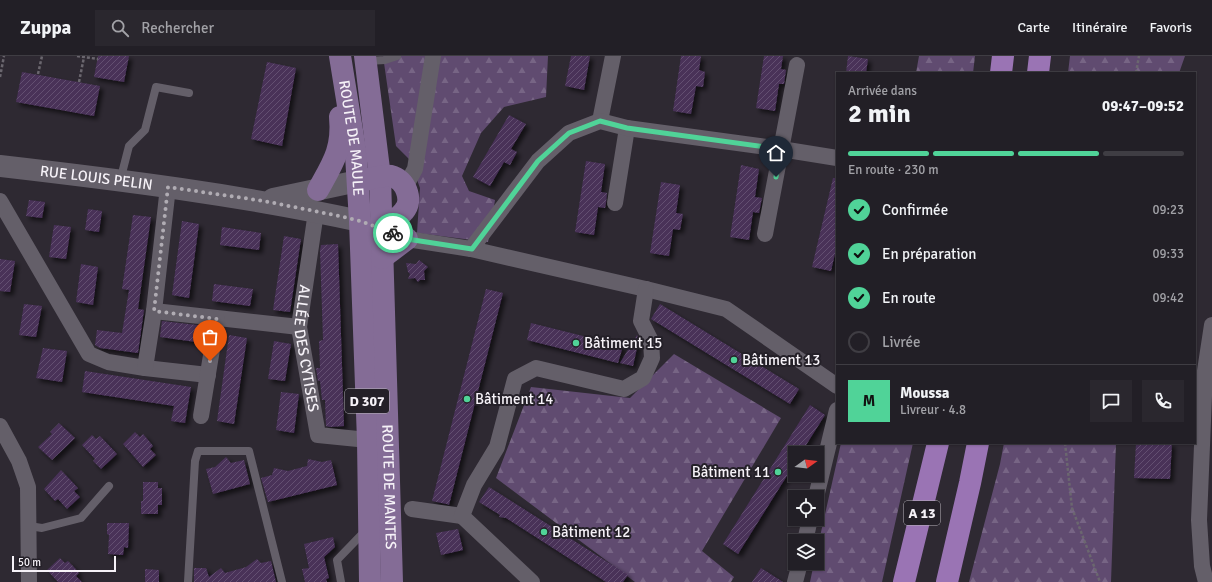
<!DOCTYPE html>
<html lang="fr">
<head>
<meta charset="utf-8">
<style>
	:root { --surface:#221f26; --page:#2a272e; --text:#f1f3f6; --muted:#a2a2a7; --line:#3f3d43; --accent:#50d398 }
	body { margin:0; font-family:Signika,sans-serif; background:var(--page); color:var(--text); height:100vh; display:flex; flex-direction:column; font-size:15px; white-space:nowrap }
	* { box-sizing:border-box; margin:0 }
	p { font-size:13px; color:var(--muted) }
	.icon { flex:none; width:22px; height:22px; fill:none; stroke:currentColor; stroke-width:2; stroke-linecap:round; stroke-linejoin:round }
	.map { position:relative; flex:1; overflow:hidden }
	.side { position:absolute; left:836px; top:16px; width:360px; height:372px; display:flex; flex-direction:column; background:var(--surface); border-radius:0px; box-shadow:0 1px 3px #0004,0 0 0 1px var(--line) }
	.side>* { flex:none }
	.needle { width:26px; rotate:75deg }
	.buttons { position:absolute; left:788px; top:390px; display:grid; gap:8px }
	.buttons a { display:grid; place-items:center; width:36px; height:36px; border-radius:0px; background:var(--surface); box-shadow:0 1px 3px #0004,0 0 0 1px var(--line); font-size:20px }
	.scale { position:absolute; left:12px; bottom:10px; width:104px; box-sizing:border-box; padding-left:4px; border:2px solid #f6f2f8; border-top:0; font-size:11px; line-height:14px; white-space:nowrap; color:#f6f2f8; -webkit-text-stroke:3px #242028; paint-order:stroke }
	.pin { position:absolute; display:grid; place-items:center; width:34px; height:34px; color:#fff; margin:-41px -17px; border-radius:50% 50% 50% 0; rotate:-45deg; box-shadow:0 0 4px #0007 }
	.pin .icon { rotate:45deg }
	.courier { position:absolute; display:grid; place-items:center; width:40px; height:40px; margin:-20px; border:3px solid #50d398; border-radius:50%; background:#fff; color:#222; box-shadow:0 1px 5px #0007 }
	.headline em { font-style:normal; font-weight:800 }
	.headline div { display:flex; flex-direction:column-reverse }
	.headline { display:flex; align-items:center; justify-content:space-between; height:68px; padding:0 12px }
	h1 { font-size:26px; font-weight:800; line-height:30px }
	.bar { display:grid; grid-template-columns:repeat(4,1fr); gap:6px 4px; align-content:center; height:48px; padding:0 12px }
	.bar i { height:5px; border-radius:3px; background:var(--line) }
	.bar .current { background:var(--accent) }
	.bar p { grid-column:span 4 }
	.line { display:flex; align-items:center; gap:10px; padding:0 12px; border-top:1px solid var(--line) }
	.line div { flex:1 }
	.round { display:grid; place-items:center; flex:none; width:42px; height:42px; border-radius:0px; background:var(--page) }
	ol { padding:0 12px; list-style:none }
	li { display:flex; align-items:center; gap:12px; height:44px }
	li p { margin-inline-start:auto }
	li .icon { padding:4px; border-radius:50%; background:var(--accent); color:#111; stroke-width:4 }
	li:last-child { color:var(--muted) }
	li i { width:22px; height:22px; border:2px solid var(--line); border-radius:50% }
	header { display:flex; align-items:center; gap:24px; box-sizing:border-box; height:56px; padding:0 20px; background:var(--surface); border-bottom:1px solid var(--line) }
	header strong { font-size:19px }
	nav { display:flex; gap:22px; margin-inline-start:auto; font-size:14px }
	.search { width:280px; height:36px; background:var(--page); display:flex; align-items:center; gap:10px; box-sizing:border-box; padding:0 14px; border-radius:0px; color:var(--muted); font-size:15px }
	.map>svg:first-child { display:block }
</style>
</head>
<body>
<header>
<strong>Zuppa</strong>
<div class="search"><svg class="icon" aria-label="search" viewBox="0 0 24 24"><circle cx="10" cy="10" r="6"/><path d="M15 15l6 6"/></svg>Rechercher</div>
<nav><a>Carte</a><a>Itinéraire</a><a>Favoris</a></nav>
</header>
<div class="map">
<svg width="1212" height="526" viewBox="0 0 1212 526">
	<defs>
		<pattern id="forest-firs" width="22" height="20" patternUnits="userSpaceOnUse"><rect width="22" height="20" fill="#604b70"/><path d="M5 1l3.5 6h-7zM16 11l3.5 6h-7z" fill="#776585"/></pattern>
		<pattern id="building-hatch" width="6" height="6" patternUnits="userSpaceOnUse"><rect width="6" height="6" fill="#483158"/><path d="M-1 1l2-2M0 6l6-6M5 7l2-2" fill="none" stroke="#634f71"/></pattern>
		<filter id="shadow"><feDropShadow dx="3.5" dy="3.5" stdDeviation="2" flood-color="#0009"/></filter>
	</defs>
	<rect width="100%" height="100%" fill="#2e2932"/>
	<path fill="url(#forest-firs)" d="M383 0H548L546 41 504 51 481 77 462 120 469 135 495 144 488 186 417 177 420 132 410 104 396 90Z
		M919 0H975L973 17H916Z
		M1070 0H1185L1179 17H1068Z
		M674 298 781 362 702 495 734 521 731 526H635L496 422 531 331 630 342Z
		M841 387H913L882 526H810L814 507H817V494Z
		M1004 387H1116L1111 526H969L1000 408Z"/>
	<path fill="url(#building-hatch)" filter="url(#shadow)" d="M98 0H129L124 26 94 21Z
		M571 0H590L584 34 565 30Z
		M681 0H701L699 14 705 16 703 31 696 30 691 58 673 55Z
		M764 0H783L781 13 786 14 784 28H779L775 55 756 52Z
		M848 0 868 3 866 17H846Z
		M267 6 296 12 282 90 251 83Z
		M22 16 100 30 94 60 16 46Z
		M509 59 526 68 511 93 517 96 510 109 504 106 490 130 473 121Z
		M586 105 605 108 601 136 607 137 606 147 605 152 598 151 594 179 575 176Z
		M741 109 759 113 755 141 762 142 759 157 753 156 749 184 730 181Z
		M833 122H837V189L831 215 812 211Z
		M661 126 680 129 676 157 683 158 680 174 673 173 669 200 650 197Z
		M29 144 45 146 42 162 26 160Z
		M88 153 102 155 99 176 85 174Z
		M133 159 151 161 138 253 144 254 138 297 100 292 95 289 97 274 122 277 129 234 122 233Z
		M182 165 199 168 189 242 172 239Z
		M54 169 71 171 66 203 49 201Z
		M222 171 261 177 259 194 220 189Z
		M284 180 301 183 290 256 273 254Z
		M338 188 344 370 330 371 326 370 325 344H322L320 325H318L316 312H320L319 285 323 284 320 194 321 189Z
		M0 203 15 205 10 236 0 235Z
		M419 204 428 211 424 215 425 224H420L418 226 415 222 408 223 410 218 408 216 406 207 416 208Z
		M81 208 98 211 93 249 76 246Z
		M214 228 253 233 250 250 212 245Z
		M486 233 503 237 449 449 447 448 432 445Z
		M24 248 42 250 36 281 19 279Z
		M660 248 799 333 790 348 651 263Z
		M162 265 206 270 203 287 160 281Z
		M531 267 623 290 618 307 527 284Z
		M229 279 247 282 234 368 217 365Z
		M637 279 639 283 633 310 620 307Z
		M274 285 291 288 285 325 268 323Z
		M43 292 67 295 62 326 36 322Z
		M85 315 191 331 185 367 171 365 174 350 82 336Z
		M281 336 299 338 294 377 276 374Z
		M810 349 825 359 801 397H795V407L738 498 723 488Z
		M59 367 75 382 52 404 38 391 52 378 50 376Z
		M135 376 140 381 143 378 149 385 153 390 150 393 156 399 143 411 123 388Z
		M92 379 96 383 100 380 117 398 101 413 93 405 95 403 82 389Z
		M1136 387H1172L1170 423 1134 422Z
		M226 401 231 407 244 404 250 428 213 438 206 413 215 411Z
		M308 403 322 406 331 404 337 429 268 446 261 422 272 419 274 412 288 415 307 410Z
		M61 414 78 432 74 435 80 441 67 453 58 443 55 445 44 433Z
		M143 426H158V432H162V449H158V458H141V445H143Z
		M489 431 628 519 623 526H606L506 462 499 461 500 459 479 446Z
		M107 467H129L128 492 124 491 123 499 108 498 109 479 107 478Z
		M458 473 463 494 441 499 436 477Z
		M333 481 335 491 324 501 329 522 326 523 327 526H305L302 513 309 512 304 488Z
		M60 502 65 507 68 505 73 510 79 517 76 520 82 526H58L47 514Z
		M257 503 261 507 271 505 276 526H194V512H206L209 521 221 512 225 517 246 511Z
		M761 512 783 526H752Z
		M145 513 159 514V526H145Z"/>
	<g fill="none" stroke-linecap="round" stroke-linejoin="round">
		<path stroke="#6b676f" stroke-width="2.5" stroke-dasharray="3 2" stroke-linecap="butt" d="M77 0 98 3
			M1136 17 1139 0
			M38 18 42 0
			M0 21 4 0
			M79 26 84 1
			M1065 387 1072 452 1100 526"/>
		<path stroke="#645f69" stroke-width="8" d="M367 5 385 4 397 0
			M120 125 129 90 145 74 156 31 189 37
			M29 470 42 472 81 462 109 430
			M188 526 195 405 198 395H249L282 526
			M341 526 337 504 365 475"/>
		<g stroke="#645f69" stroke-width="16">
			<path d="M600 65 613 0"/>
			<path d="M405 131 415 113 433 0"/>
			<path d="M0 145 89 298 108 306 145 312 208 319"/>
			<path d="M615 147 627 72"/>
			<path id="s1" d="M316 156 299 271 318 379 368 384"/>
			<path d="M381 173 407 183 471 193 650 234 726 253 837 330"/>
			<path d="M765 178 797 9"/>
			<path d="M471 193 538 105 569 77 600 65 627 72 781 93 837 102"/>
			<path d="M154 255 299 271"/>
			<path d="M145 312 154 255 168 131"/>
			<path d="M201 360 217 263"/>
			<path d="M0 370 19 405 28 431 29 526"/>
			<path d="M816 441 837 354"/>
			<path d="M412 453 462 460"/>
			<path d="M805 485 810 463"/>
			<path d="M532 526 462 460 474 429 497 391 515 323 536 312 624 333 643 322 652 302 651 285 641 265 646 233"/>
			<path d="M795 526 800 507"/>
			<path d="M1206 526 1202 510 1199 464 1205 315 1212 269"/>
		</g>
		<g stroke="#645f69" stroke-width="22">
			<path id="s2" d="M0 110C121 124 241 139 360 165"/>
			<path d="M273 143 358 125"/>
		</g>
		<g stroke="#846c96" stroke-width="22">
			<path id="s3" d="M340 0 356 99 360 165 368 384 370 526"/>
			<path id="s4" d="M365 0 380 121 392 526"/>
			<path d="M365 124C373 122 382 119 391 120 405 123 414 144 404 155 398 163 389 167 381 173"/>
			<path d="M318 134C333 107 343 93 340 61"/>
			<path d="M382 202 407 183"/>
		</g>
		<path stroke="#9a74b4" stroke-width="22" d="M1001 17 1003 0
			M1038 17 1040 0
			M904 526 938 387
			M947 526 970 427 978 387"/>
	</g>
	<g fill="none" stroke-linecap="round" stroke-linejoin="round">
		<path stroke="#b0acb3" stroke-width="4" stroke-dasharray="0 7.2" d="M210 305 217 263 154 255 168 131 264 145 344 161 360 165 393 177"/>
		<path stroke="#50d398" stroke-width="5" d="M393 177 407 183 472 193 538 105 569 77 600 65 627 72 781 93 776 121"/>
	</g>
	<g fill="#50d398" stroke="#242028" stroke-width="1.5">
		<circle cx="576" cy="287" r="4"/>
		<circle cx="734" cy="304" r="4"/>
		<circle cx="467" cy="343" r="4"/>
		<circle cx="778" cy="416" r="4"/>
		<circle cx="544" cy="476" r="4"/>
	</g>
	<g text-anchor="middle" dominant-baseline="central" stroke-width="4" stroke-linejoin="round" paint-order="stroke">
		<g fill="#242028" stroke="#b7b3ba" stroke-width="1">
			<rect x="345" y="333" width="44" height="24" rx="3"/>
			<rect x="904" y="445" width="36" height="24" rx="3"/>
		</g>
		<g font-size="14" font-weight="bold" fill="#f6f2f8">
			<text x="367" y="345">D 307</text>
			<text x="922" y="457">A 13</text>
		</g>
		<g font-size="15" fill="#f6f2f8" stroke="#242028">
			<text stroke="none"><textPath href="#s3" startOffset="83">ROUTE DE MAULE</textPath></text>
			<text stroke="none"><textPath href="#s2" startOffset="97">RUE LOUIS PELIN</textPath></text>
			<text stroke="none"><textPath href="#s1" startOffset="138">ALLÉE DES CYTISES</textPath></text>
			<text stroke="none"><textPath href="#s4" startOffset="432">ROUTE DE MANTES</textPath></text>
		</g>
		<g font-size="15" fill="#f6f2f8" stroke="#242028" text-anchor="start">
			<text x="584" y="287">Bâtiment 15</text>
			<text x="742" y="304">Bâtiment 13</text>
			<text x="475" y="343">Bâtiment 14</text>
			<text x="770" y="416" text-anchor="end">Bâtiment 11</text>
			<text x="552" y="476">Bâtiment 12</text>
		</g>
	</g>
</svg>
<div class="buttons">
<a><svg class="needle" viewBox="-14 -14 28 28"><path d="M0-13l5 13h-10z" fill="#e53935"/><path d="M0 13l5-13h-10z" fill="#a2a2a7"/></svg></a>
<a><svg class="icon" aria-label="locate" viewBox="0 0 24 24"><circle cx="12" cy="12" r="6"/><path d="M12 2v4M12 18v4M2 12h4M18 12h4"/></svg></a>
<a><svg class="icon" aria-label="layers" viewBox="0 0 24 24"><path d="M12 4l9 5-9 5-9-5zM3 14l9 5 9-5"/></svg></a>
</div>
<div class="scale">50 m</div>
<div class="pin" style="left:210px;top:305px;background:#ea580c"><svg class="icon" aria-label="bag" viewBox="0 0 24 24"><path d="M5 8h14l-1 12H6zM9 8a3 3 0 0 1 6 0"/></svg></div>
<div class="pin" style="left:776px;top:121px;background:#1f2937"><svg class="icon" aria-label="home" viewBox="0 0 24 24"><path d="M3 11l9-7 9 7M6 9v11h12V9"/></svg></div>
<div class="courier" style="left:393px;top:177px"><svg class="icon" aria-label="bike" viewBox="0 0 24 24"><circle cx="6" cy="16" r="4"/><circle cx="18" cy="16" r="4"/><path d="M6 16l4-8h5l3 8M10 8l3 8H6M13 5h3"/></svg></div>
<section class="side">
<div class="headline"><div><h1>2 min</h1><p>Arrivée dans</p></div><em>09:47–09:52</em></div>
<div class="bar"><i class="current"></i><i class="current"></i><i class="current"></i><i></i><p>En route · 230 m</p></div>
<ol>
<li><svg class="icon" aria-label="check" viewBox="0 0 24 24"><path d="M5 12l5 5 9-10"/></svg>Confirmée<p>09:23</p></li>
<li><svg class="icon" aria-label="check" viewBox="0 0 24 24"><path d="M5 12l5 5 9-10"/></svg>En préparation<p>09:33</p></li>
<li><svg class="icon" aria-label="check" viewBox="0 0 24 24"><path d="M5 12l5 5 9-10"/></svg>En route<p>09:42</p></li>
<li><i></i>Livrée</li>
</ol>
<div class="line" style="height:72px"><b class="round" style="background:var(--accent);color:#111">M</b><div><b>Moussa</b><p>Livreur · 4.8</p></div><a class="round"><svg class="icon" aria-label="chat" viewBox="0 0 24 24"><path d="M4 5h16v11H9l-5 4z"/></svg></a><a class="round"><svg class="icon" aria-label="phone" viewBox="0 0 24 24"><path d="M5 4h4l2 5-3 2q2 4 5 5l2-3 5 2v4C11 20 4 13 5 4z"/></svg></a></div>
</section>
</div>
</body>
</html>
